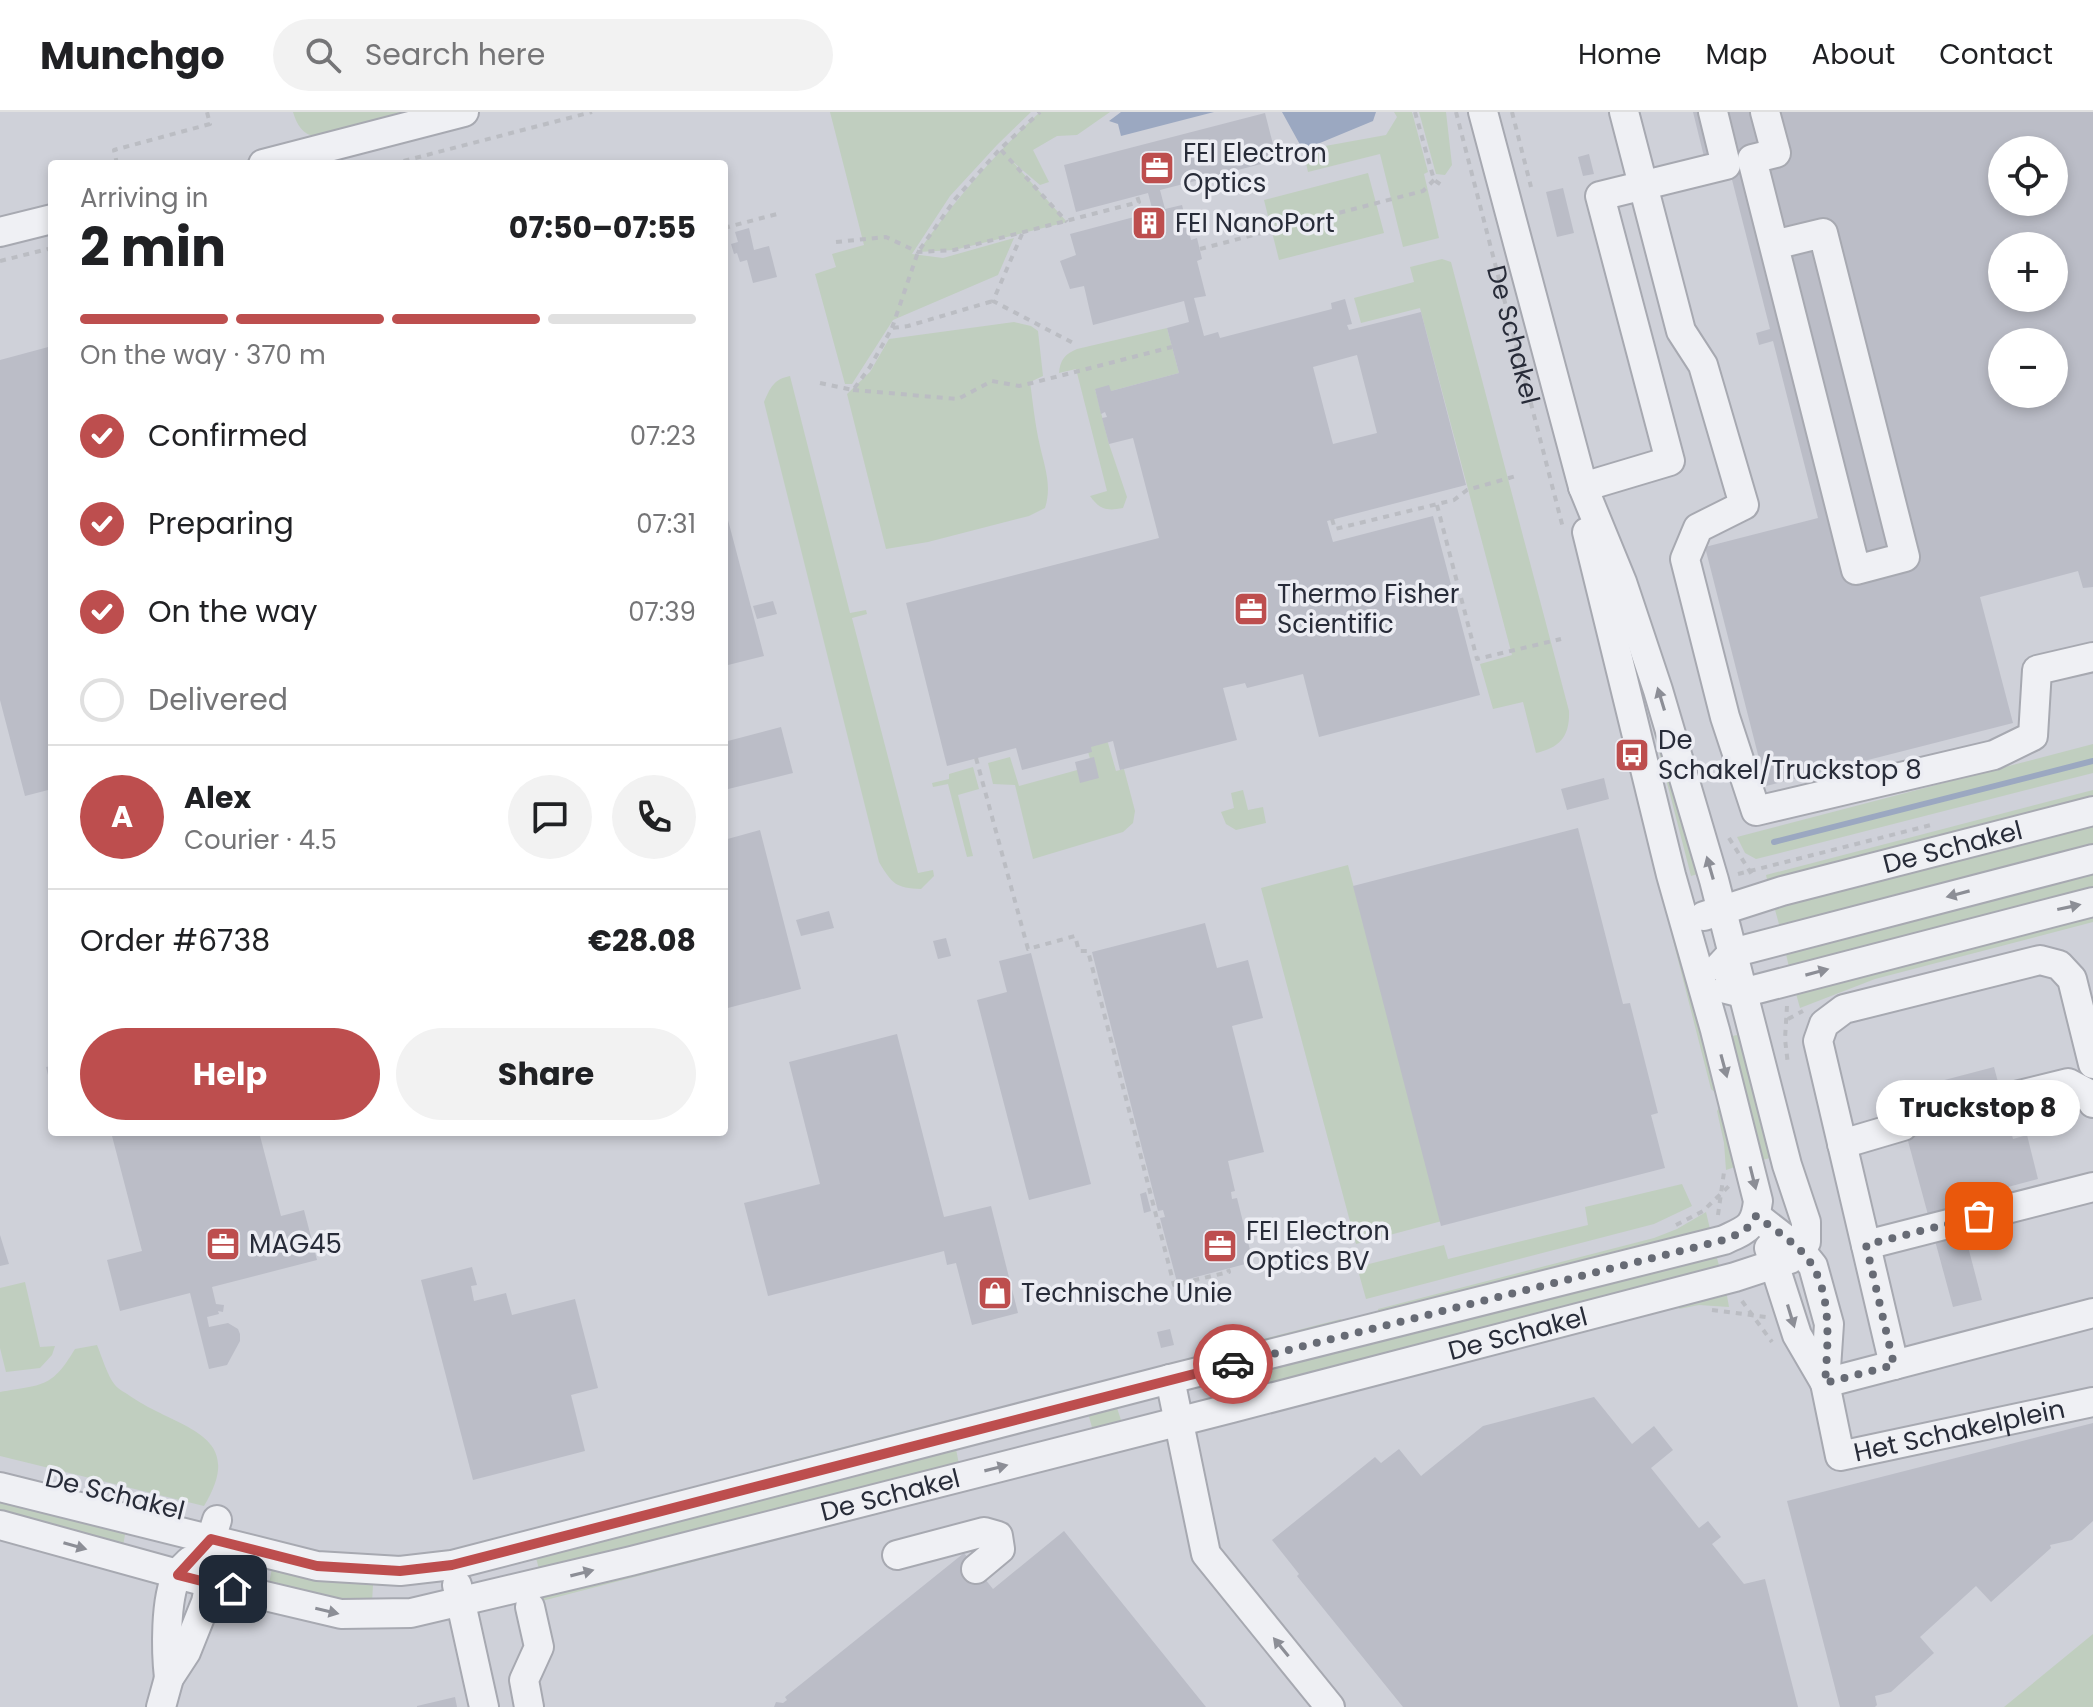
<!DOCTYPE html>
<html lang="en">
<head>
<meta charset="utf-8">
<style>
	:root { --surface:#fff; --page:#f2f2f2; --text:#202124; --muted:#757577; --line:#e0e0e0; --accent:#bd4e4e }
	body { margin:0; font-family:Poppins,sans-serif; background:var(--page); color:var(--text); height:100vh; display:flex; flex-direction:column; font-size:30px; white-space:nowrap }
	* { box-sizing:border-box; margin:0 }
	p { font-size:26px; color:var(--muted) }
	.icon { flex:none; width:44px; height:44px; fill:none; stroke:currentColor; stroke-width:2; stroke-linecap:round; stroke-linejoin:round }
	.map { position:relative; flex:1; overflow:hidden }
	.sheet { position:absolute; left:48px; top:48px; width:680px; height:976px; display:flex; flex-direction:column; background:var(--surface); border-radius:8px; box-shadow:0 4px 12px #0003 }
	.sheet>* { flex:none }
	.tools { position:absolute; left:1988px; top:24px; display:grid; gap:16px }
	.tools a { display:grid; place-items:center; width:80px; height:80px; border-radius:50%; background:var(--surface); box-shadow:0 4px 12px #0003; font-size:40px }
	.pin { position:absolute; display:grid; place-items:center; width:68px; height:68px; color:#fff; margin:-34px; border-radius:16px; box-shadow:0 4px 12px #0006 }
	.courier { position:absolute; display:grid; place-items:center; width:80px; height:80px; margin:-40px; border:6px solid #bd4e4e; border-radius:50%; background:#fff; color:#222; box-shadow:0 2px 10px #0007 }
	.bubble { position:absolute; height:56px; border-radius:28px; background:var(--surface); box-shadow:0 4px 12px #0003; font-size:26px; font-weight:700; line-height:56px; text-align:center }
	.head em { font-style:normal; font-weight:700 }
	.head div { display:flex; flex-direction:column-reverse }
	.head { display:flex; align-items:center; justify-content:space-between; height:136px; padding:0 32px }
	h1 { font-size:52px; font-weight:700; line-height:60px }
	.bar { display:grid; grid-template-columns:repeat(4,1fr); gap:12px 8px; align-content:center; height:96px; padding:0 32px }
	.bar i { height:10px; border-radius:6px; background:var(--line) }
	.bar .selected { background:var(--accent) }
	.bar p { grid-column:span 4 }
	.line { display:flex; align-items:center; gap:20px; padding:0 32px; border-top:2px solid var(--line) }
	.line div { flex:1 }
	.round { display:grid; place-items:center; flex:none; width:84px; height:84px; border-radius:42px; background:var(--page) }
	ol { padding:0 32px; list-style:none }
	li { display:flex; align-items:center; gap:24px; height:88px }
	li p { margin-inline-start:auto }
	li .icon { padding:8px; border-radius:50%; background:var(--accent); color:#fff; stroke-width:4 }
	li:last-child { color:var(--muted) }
	li i { width:44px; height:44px; border:4px solid var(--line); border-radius:50% }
	.button { display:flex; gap:16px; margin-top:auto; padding:16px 32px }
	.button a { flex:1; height:92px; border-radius:48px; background:var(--accent); color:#fff; font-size:32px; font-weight:700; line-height:92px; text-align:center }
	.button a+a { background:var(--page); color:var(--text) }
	header { display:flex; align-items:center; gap:48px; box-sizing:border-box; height:112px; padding:0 40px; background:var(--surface); border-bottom:2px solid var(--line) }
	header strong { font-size:38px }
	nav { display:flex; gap:44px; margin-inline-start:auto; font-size:28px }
	.search { width:560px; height:72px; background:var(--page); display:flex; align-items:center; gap:20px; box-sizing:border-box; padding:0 28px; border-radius:44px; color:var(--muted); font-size:30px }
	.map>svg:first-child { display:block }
</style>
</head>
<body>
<header>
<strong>Munchgo</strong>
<div class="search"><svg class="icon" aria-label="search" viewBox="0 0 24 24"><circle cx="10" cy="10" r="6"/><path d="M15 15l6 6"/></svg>Search here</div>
<nav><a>Home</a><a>Map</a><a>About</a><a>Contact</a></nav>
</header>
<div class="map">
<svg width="2093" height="1595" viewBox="0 0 2093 1595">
	<rect width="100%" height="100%" fill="#dddfe5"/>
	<path fill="#cfd1d9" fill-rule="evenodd" d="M0 0H2093V1528L2011 1595H0ZM2002 38H2054V90H2002ZM52 52H724V1020H52ZM2002 134H2054V186H2002ZM2002 230H2054V282H2002Z"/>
	<path fill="#c0cebf" d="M293 0H409L316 25C302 22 297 13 293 0Z
		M830 0H1031L997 33 950 84 912 142 943 146 1014 126 998 163 893 208 852 272H845L815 162 836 155 832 142 864 133Z
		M1040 0H1110L1077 23 1057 24 1033 38 1049 70 1040 73 1012 49 1067 110 954 138 918 140C955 88 993 44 1040 0Z
		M1394 0H1412L1428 60 1424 62 1439 126 1403 135 1380 42 1308 60 1303 38 1386 23 1397 5Z
		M1419 0H1446L1452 53 1445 63 1436 62Z
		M1368 61 1384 121 1279 148 1264 88Z
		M1442 147 1451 150 1569 599C1570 624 1560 636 1536 641L1523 590 1493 597 1480 552 1512 543 1420 196 1361 211 1354 186 1414 170 1410 155Z
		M1014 210 1031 214 1038 219 1043 264 1030 270C1033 291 1035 313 1040 334 1045 356 1052 374 1045 396L1029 404 928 430 886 437 847 282 870 260 889 227Z
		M1167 216 1179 261 1111 279 1095 277 1109 332 1127 385 1123 396C1107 399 1100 398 1090 384L1107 379 1076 257 1059 261C1060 248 1065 242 1077 237Z
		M790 264 850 501 866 498 867 502 852 506 918 761 933 758 934 764 921 777C896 776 892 772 879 750L764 290C770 276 774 267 790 264Z
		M1637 554 1704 760 1691 764Z
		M1106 624 1116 659 1124 657 1135 699 1133 711 1123 720 1033 747 1015 673 993 672 988 651 1010 645 1019 674 1092 654 1085 629Z
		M2093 632V661L1756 747 1745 741 1737 725Z
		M973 655 979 677 958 683 973 744 967 745 948 672 933 675 932 671 949 667V662Z
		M1243 678 1248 698 1263 695 1266 711 1236 718 1226 712 1221 700 1234 696 1231 681Z
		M2093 678V688L1768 772 1766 763Z
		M2093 711V736L1780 816 1774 794Z
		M1348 753 1442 1109 1356 1132 1261 776Z
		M2093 759V778L1789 855 1785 838Z
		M1667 787 1718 983 1711 977 1664 793Z
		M2093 802V810L1875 867 1800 896 1795 878Z
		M1746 921 1777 1044 1759 1049 1728 925Z
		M1719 996 1724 999 1738 1054 1726 1058 1724 1031 1717 999Z
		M1682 1072 1692 1094 1654 1112 1366 1187 1359 1162 1369 1152 1444 1133 1448 1147 1588 1113 1585 1095Z
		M1706 1100 1710 1117 1379 1203 1378 1197 1654 1126 1677 1117Z
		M1715 1139 1720 1157 1225 1284 1217 1282 1214 1273 1216 1269Z
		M25 1170 40 1235 55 1234 52 1243 40 1256 6 1260 0 1236V1176Z
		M1726 1178 1729 1195 1699 1193 1679 1197 1683 1189Z
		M1644 1199 1649 1203 1240 1308Z
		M1341 1207 1343 1212 1168 1257 1162 1253Z
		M97 1233C102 1245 107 1263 115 1273 118 1277 126 1281 130 1284 177 1317 249 1320 204 1394L0 1344V1280C43 1272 51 1277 75 1237Z
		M1116 1293 1122 1311 1093 1319 1088 1301Z
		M952 1307 954 1312 767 1360 763 1356Z
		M1159 1324 1165 1328 538 1490 542 1483Z
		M956 1337 959 1352 540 1461 535 1442Z
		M0 1387 126 1417 123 1434 0 1404Z
		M272 1456 333 1470 373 1473 372 1490 331 1487 269 1472Z
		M2093 1522V1595H2004Z"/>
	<path fill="#9ba8c1" d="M1121 0H1214L1121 24 1118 12 1109 9Z
		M1282 0H1376L1373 9 1303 38Z"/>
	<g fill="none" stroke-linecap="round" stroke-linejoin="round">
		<path stroke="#9ba8c1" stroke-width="6" d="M1774 730 2093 649"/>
	</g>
	<path fill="#bbbdc7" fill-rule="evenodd" d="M1693 0H2093V475L2083 476 2078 459 1980 485 2013 611 1766 674 1705 435 1818 406 1773 229 1759 233 1756 221 1770 217 1729 56 1708 61ZM2002 38H2054V90H2002ZM2002 134H2054V186H2002ZM2002 230H2054V282H2002Z
		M1265 1 1277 48 1160 78 1165 97 1182 93 1191 128 1197 126 1202 147 1197 149 1206 184 1194 186 1204 224 1218 220 1220 226 1332 197 1331 191 1345 187 1352 212 1347 213 1349 218 1421 200 1466 373 1327 409 1333 430 1433 404 1480 583 1319 625 1303 562 1247 576 1245 571 1223 576 1237 628 1202 637 1120 658 1113 629 1091 635 1092 640 1022 658 1016 636 947 654 906 491 1159 426 1133 326 1109 332 1102 306 1107 305 1105 300 1101 302 1095 277 1109 273 1111 279 1179 261 1167 216 1189 210 1184 189 1093 213 1084 174 1070 177 1060 149 1076 143 1070 122 1153 100 1148 81 1076 100 1064 53ZM1357 243 1377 321 1333 332 1313 255Z
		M1589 42 1594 62 1583 64 1578 45Z
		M1563 76 1574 121 1557 125 1546 80Z
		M749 116 754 138 769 134 777 165 753 171 747 148 740 150 737 141 734 142 731 132 738 130 735 120Z
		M52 234V677L25 684 0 588V248Z
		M724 393 764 544 724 554Z
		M773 489 777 502 757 507 753 494Z
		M781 615 793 661 724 678V630Z
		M1094 645 1099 666 1080 671 1075 650Z
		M1604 666 1609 687 1567 698 1561 677Z
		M1578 716 1623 892 1630 891 1658 1001 1651 1003 1665 1056 1441 1114 1353 774Z
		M760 718 801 877 724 897V728Z
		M829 799 834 816 801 824 796 808Z
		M1205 811 1217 856 1248 848 1263 906 1232 914 1264 1040 1228 1049 1235 1079 1231 1080 1232 1087 1237 1086 1253 1150 1177 1170 1160 1106 1165 1105 1163 1098 1158 1099 1092 840Z
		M946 826 951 844 938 847 933 829Z
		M1031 841 1091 1072 1029 1088 977 888 1007 880 999 849Z
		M897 922 944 1105 991 1094 1018 1201 972 1213 956 1151 947 1153 944 1139 768 1184 744 1091 820 1072 789 950Z
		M52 954V975H51L46 955Z
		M1994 955 2013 1027 2027 1023 2038 1067 1956 1089 1982 1188 1953 1195 1895 981Z
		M111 1020H259L281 1104 304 1098 317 1148 212 1175 216 1192 224 1193 223 1200 218 1199 219 1202 207 1205 209 1215 228 1211 238 1217 240 1222V1229L227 1253 209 1257 190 1181 120 1199 107 1148 142 1139Z
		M1146 1080 1151 1099 1144 1101 1140 1082Z
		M0 1123 9 1152 0 1154Z
		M472 1155 477 1173 471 1174 474 1189 506 1181 512 1203 575 1187 598 1276 571 1283 585 1339 473 1368 421 1168Z
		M1170 1217 1174 1233 1161 1236 1157 1220Z
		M1594 1285 1632 1332 1654 1314 1673 1338 1651 1356 1699 1416 1708 1409 1721 1425 1712 1432 1744 1472 1765 1467 1798 1595H1403L1297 1464 1299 1462 1272 1428 1375 1345 1381 1351 1399 1337 1421 1364 1483 1314Z
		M2093 1311V1409L2072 1428 2050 1433 2051 1436 1991 1490 1976 1474 1920 1525 1934 1541 1891 1580 1875 1584 1877 1593 1875 1595H1840L1787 1389Z
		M1064 1419 1206 1595H774L776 1590 783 1591 787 1588 785 1585 964 1441 993 1477Z
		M455 1585 457 1595H417V1594Z"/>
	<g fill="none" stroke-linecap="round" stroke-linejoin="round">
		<path stroke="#b9bbc3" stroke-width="28" stroke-dasharray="28 14" stroke-linecap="butt" d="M1903 1014 2003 987"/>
		<g stroke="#a7a9b1" stroke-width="32">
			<g id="minor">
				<path d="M1624 0 1681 219 1703 253 1744 393 1698 416 1685 447 1725 605 1756 699 1994 643 2033 624 2037 558 2093 545"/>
				<path d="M1765 0 1776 41 1752 47 1856 458 1905 445 1823 121 1774 133"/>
				<path d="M263 52 464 0"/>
				<path d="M0 120 52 107"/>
				<path d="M1583 375 1670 349 1600 84 1726 53 1713 0"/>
				<path id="s2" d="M1704 804 1782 779 2093 699"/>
				<path d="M1720 854 1732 841 2093 747"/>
				<path d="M1726 877 1742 881 2093 790"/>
				<path d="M2003 987 2068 971 2087 981 2093 991"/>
				<path d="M1842 1032 1903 1014"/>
				<path id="s3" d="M1756 1104 1801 1139 1813 1154 1829 1212 1825 1271 1840 1344 2093 1290"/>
				<path d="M1866 1133 2093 1075"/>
				<path d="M1769 1136 1797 1223 1825 1271"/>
				<path d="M1894 1253 1818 929 1824 912 1844 897 2040 848 2059 853 2072 867 2093 952"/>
				<path d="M1170 1267 1206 1442 1330 1595"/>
				<path d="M1825 1271 2093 1201"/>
				<path d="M0 1375 317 1454 400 1459 452 1453 1170 1267 1724 1128C1747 1117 1755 1116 1758 1089L1715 918 1671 763 1587 420"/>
				<path id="s4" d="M0 1413 210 1471 341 1502 411 1501 631 1449 1232 1296 1735 1165 1790 1147 1801 1139 1806 1130V1110L1787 1053 1714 768 1658 578 1622 470 1583 375 1483 0"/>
				<path d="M897 1443 984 1420 998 1424 1000 1437 976 1457"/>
				<path d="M457 1473 484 1595"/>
				<path d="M169 1566C166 1540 165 1487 177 1463 180 1458 186 1453 190 1449"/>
				<path d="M161 1595 169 1566 186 1540 206 1490 210 1471 211 1427 217 1408"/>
				<path d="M529 1595 524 1568 539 1535 530 1495"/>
			</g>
		</g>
		<g stroke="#bbbdc3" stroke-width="4" stroke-dasharray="6 6" stroke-linecap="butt">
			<path d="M1415 0 1434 68 1443 74"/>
			<path id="s1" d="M1456 0 1563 416"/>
			<path d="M1512 0 1531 75"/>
			<path d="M1001 38 1067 110"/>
			<path d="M117 52 114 38 210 12 207 0"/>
			<path d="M392 52 592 0"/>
			<path d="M724 116 777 102"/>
			<path d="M1022 122 993 189 1075 232"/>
			<path d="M836 130 886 125 918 140 954 138 1139 90 1137 84"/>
			<path d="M1200 137 1423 79 1434 68"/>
			<path d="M0 149 52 136"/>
			<path d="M892 216 918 140 956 86 1000 37 1040 0"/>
			<path d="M820 271 853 278 870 255 892 216 908 214 993 189"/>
			<path d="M853 278 958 287 992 269 1019 274 1032 271 1172 235"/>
			<path d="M1437 393 1477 547 1561 527"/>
			<path d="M1332 407 1335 417 1454 388 1467 378 1516 364"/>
			<path d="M976 646 1028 837 1075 824 1079 839H1088L1174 1173 1229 1160 1228 1157"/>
			<path d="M1729 726 1754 766"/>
			<path d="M1738 762 1931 713"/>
			<path d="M1787 894 1785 927 1788 953"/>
			<path d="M1788 907 1803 899"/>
			<path d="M1718 1103 1724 1060"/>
			<path d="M1676 1113 1703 1099 1729 1074"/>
			<path d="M1742 1189 1772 1230"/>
			<path d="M1712 1198 1766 1205"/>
		</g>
		<use href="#minor" stroke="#eff0f4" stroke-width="28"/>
	</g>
	<defs><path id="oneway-solid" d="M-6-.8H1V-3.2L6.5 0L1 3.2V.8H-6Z" transform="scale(2)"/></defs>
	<g fill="#8c8e96">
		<use href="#oneway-solid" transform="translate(1661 587) rotate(-107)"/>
		<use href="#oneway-solid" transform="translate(1710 756) rotate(-106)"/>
		<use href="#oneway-solid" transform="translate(1958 782) rotate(165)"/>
		<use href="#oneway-solid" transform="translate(2069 795) rotate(-12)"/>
		<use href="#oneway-solid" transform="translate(1817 860) rotate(-15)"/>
		<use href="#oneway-solid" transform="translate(1724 954) rotate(75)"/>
		<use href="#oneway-solid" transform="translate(1753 1066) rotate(76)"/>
		<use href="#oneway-solid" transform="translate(1791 1204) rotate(73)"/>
		<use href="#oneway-solid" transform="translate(996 1356) rotate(-14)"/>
		<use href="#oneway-solid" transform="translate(75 1434) rotate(16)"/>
		<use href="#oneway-solid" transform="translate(582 1461) rotate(-14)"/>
		<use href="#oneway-solid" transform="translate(327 1499) rotate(13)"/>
		<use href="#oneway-solid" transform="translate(1281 1535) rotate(-129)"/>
	</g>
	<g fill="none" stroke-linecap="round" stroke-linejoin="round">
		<path stroke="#676b75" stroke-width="8" stroke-dasharray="0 14.4" d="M1233 1252 1724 1128C1738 1122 1750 1118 1756 1104 1771 1115 1788 1126 1801 1139 1834 1172 1828 1229 1825 1271L1894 1253 1866 1133 1979 1104"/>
		<path stroke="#bd4e4e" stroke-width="10" d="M233 1477 178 1463 211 1427 317 1454 400 1459 452 1453 1233 1252"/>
	</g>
	<defs>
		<g id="office-square" transform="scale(1.8)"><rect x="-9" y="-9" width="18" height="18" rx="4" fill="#bd4e4e" stroke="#ecedf3"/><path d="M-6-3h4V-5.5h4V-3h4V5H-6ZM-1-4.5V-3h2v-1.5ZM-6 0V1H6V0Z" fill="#fff"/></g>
		<g id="building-square" transform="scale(1.8)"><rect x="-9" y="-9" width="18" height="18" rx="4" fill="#bd4e4e" stroke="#ecedf3"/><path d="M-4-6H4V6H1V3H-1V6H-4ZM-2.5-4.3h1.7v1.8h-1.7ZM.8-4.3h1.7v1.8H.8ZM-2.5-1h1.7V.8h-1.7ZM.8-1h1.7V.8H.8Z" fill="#fff"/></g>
		<g id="bus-square" transform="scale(1.8)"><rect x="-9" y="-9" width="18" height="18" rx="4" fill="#bd4e4e" stroke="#ecedf3"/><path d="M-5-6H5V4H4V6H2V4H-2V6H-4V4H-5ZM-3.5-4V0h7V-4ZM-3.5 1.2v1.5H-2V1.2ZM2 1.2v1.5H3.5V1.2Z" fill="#fff"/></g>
		<g id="shop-square" transform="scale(1.8)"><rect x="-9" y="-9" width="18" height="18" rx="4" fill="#bd4e4e" stroke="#ecedf3"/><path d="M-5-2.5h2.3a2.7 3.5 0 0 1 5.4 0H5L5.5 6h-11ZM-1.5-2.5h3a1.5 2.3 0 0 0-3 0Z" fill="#fff"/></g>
	</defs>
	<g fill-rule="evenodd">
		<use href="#office-square" x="1157" y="56"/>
		<use href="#building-square" x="1149" y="111"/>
		<use href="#office-square" x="1251" y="497"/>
		<use href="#bus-square" x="1632" y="643"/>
		<use href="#office-square" x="223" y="1132"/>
		<use href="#office-square" x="1220" y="1134"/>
		<use href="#shop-square" x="995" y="1181"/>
	</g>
	<g text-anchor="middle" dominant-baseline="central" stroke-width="7" stroke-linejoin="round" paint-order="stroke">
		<g font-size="26" fill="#282c39" stroke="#ecedf3" text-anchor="start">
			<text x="1183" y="41">FEI Electron<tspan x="1183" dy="30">Optics</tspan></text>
			<text x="1175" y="111">FEI NanoPort</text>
			<text x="1277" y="482">Thermo Fisher<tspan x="1277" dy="30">Scientific</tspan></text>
			<text x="1658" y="628">De<tspan x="1658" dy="30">Schakel/Truckstop 8</tspan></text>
			<text x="1246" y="1119">FEI Electron<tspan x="1246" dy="30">Optics BV</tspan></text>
			<text x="249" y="1132">MAG45</text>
			<text x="1021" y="1181">Technische Unie</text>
		</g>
		<g font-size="26" fill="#282c39" stroke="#ecedf3">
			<text stroke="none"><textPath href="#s1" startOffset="230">De Schakel</textPath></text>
			<text stroke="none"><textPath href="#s2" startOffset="258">De Schakel</textPath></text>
			<text stroke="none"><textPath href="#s4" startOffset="1564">De Schakel</textPath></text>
			<text stroke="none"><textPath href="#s3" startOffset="392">Het Schakelplein</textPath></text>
			<text transform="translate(115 1382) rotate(14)">De Schakel</text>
			<text stroke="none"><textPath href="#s4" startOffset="916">De Schakel</textPath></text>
		</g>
	</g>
</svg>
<div class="tools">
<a><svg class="icon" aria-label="locate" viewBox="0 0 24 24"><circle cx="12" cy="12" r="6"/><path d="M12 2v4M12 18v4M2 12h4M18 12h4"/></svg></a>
<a>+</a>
<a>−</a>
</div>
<div class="pin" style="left:1979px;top:1104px;background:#ea580c"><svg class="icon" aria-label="bag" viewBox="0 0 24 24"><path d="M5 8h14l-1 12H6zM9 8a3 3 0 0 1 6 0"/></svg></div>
<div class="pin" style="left:233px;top:1477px;background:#1f2937"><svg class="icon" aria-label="home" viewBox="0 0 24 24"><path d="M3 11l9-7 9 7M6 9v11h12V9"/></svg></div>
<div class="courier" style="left:1233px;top:1252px"><svg class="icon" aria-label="car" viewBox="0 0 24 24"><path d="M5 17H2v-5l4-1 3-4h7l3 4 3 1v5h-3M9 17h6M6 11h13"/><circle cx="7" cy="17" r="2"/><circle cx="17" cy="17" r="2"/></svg></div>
<div class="bubble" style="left:1876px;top:968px;width:204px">Truckstop 8</div>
<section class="sheet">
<div class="head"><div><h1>2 min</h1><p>Arriving in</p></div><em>07:50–07:55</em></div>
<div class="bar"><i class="selected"></i><i class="selected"></i><i class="selected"></i><i></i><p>On the way · 370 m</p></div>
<ol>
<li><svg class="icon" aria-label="check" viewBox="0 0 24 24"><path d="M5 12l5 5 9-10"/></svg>Confirmed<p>07:23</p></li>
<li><svg class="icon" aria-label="check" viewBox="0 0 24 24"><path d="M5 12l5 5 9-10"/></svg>Preparing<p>07:31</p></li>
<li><svg class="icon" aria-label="check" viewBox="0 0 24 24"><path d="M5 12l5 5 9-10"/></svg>On the way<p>07:39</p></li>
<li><i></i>Delivered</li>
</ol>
<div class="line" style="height:144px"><b class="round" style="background:var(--accent);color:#fff">A</b><div><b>Alex</b><p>Courier · 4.5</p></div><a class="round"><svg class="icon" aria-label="chat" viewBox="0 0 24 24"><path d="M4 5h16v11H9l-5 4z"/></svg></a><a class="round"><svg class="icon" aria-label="phone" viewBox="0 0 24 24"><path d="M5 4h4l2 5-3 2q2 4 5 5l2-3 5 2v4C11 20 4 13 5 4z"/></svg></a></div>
<div class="line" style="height:104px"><div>Order #6738</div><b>€28.08</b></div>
<div class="button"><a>Help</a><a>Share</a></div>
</section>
</div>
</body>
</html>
